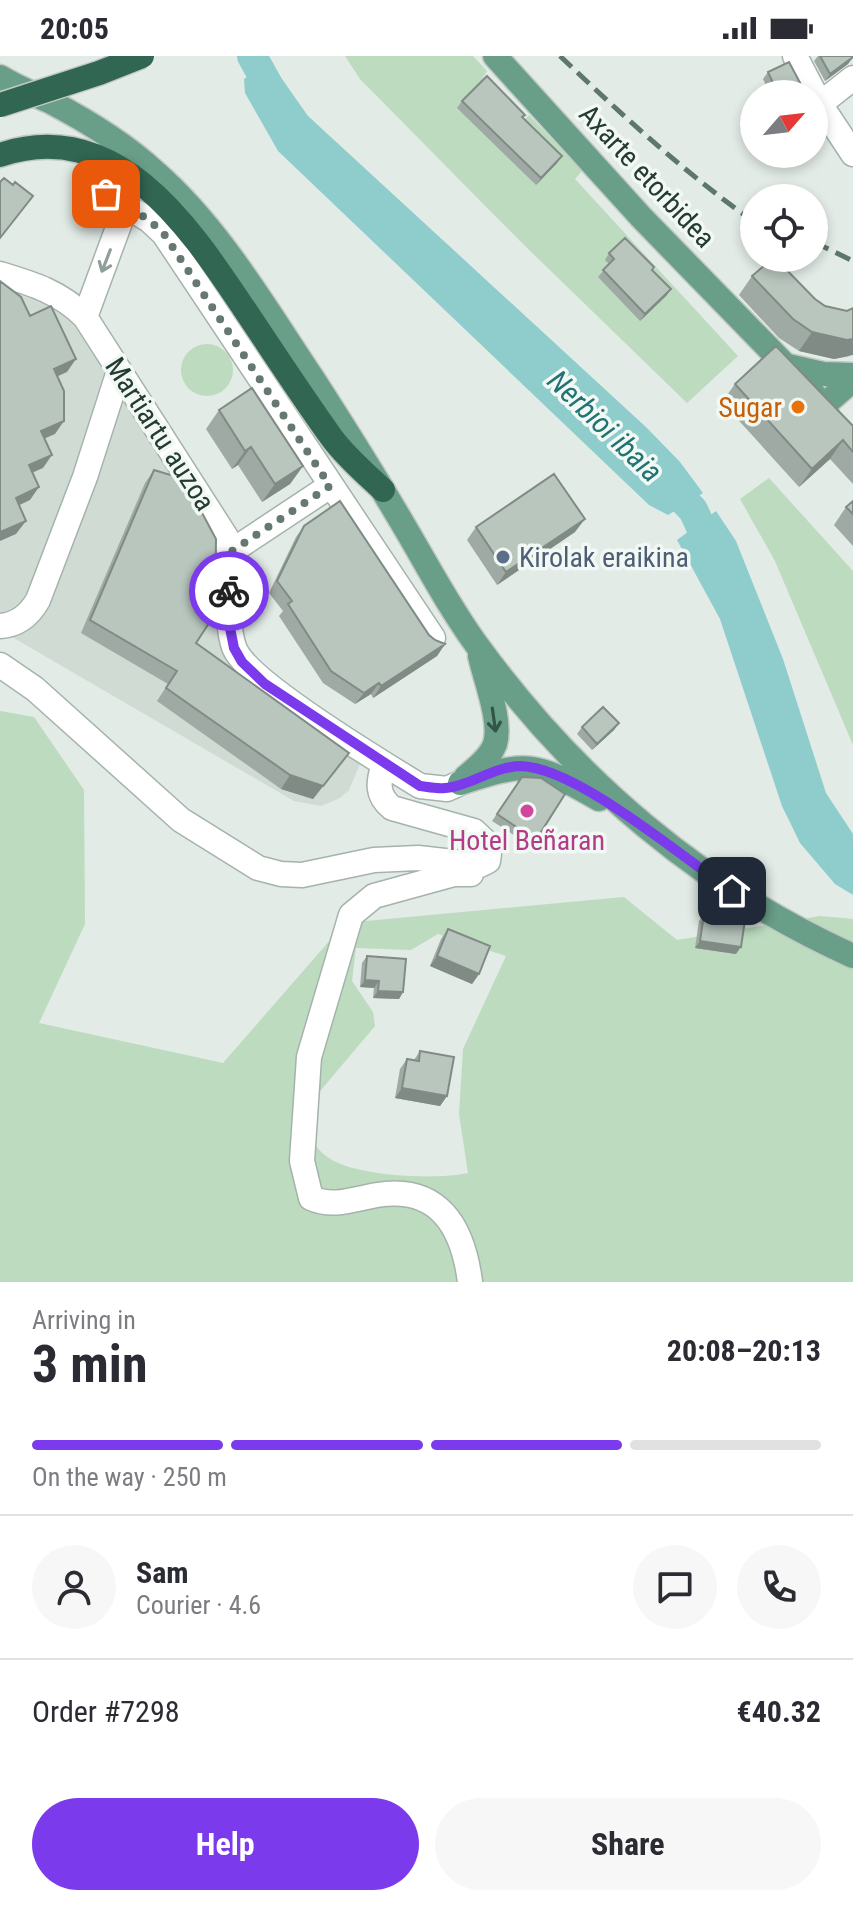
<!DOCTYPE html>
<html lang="en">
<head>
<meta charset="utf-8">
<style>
	:root { --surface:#fff; --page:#f7f7f7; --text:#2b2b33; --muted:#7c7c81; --line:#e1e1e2; --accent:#7c3aed }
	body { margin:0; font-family:"Roboto Condensed",sans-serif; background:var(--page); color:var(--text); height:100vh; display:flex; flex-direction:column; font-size:30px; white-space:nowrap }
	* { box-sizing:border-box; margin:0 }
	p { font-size:26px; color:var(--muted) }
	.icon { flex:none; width:44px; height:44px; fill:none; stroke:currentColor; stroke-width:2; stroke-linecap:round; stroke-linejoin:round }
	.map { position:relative; height:1226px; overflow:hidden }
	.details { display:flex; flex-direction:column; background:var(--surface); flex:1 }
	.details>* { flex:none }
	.needle { width:52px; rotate:62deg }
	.tools { position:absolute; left:740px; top:24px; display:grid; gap:16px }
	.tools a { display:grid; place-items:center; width:88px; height:88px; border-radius:50%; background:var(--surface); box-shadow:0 4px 12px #0003; font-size:40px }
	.pin { position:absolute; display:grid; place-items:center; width:68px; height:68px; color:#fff; margin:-34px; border-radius:16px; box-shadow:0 4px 12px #0006 }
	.courier { position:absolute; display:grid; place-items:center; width:80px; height:80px; margin:-40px; border:6px solid #7c3aed; border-radius:50%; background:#fff; color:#222; box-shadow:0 2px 10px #0007 }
	.overview em { font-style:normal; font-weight:700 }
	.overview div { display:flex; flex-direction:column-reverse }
	.overview { display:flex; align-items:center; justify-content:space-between; height:136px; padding:0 32px }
	h1 { font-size:52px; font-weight:700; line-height:60px }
	.bar { display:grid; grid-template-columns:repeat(4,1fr); gap:12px 8px; align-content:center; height:96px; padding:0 32px }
	.bar i { height:10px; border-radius:6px; background:var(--line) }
	.bar .selected { background:var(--accent) }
	.bar p { grid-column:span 4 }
	.line { display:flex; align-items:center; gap:20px; padding:0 32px; border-top:2px solid var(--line) }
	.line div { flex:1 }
	.round { display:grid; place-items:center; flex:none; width:84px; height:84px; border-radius:42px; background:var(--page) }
	.action { display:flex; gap:16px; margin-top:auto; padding:16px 32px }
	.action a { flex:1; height:92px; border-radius:48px; background:var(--accent); color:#fff; font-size:32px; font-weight:700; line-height:92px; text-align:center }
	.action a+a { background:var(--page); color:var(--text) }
	.status { display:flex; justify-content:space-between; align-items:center; height:56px; padding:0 40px; background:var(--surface); direction:ltr }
	.status svg { height:22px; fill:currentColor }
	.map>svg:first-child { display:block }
</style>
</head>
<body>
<div class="status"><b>20:05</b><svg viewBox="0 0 49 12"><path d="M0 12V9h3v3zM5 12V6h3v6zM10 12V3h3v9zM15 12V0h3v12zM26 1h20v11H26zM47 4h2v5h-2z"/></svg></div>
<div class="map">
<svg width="853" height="1226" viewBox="0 0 853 1226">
	<rect width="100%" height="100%" fill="#e2ebe6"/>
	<path fill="#d0dbd4" d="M0 233 44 246 70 263 217 488 221 515 215 560 223 597 239 618 260 637 360 708 349 734 340 742 321 750 294 745 0 574Z"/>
	<path fill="#bcdbbf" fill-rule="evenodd" d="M345 0H473L487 15 482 23 490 33 524 64 529 59 582 115 575 123 738 300 687 347 520 185 360 23Z
		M181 314a26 26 0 1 1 52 0a26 26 0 1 1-52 0Z
		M769 422 853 515V689L775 505 740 443Z
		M0 655 34 661 84 734 85 868 39 967 223 1007 345 867 624 841 677 884 820 860 853 863V1226H0ZM438 878 506 900 463 993 459 1058 468 1117C436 1124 352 1121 326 1100 319 1095 314 1087 308 1081L310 1047 375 970 373 956 352 925 356 892 411 894Z"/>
	<path fill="#8ecdcc" d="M270 6 308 60 647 372 680 406 703 437 668 459 649 449 278 95 245 37 244 23Z
		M716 455 736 485 783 603 826 737 853 778V839L835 828 800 787 782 750 720 563 677 484Z"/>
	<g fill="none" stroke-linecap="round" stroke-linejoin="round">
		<path stroke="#8ecdcc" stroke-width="30" d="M252 0 278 47
			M658 418 693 454 716 503"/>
		<g stroke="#a5b3ac" stroke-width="27">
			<path id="minor" d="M795 0 820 48 853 98
				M820 48 853 22
				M106 138 149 164 164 178 433 582
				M0 218C33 228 60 236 85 261L226 481C228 491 231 501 231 511 232 539 225 564 234 591 245 624 384 708 420 730L447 733 460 727
				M85 261 126 150
				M229 497 330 430
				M0 570C17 569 29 560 38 544L85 421 119 315
				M0 609 35 633 181 764 258 812 281 818 302 819 374 804 418 802 480 809 488 805 490 790 474 775 392 752C376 739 378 726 384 708
				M470 1226C463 1171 439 1129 377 1139 354 1143 333 1152 311 1142L302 1105 309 1001 351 859 374 840 454 818H471"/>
		</g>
		<g stroke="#c1c8c5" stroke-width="27">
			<path id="major" d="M495 0 641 161 824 349 853 324
				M0 21C16 31 34 38 51 46 87 65 125 88 155 116 219 172 264 250 311 320 344 371 376 422 407 475 430 514 452 556 479 592 576 725 702 832 853 900
				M788 310 823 318 853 319
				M466 721C476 712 490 702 495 688 502 665 485 623 480 600
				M460 727C529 704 536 707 599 743"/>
		</g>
		<g stroke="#c1c8c5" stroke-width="27">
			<path id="highway" d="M0 99C116 60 188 169 243 251 272 294 301 339 332 382 346 401 366 418 383 434"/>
		</g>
		<use href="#minor" stroke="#fff" stroke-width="24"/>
		<use href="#major" stroke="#699e88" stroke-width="24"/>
		<use href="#highway" stroke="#316652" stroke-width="24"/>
		<path stroke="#5e776c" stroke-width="5" stroke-dasharray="16 8" stroke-linecap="butt" d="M560 0C622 59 684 116 754 166
			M814 186 853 205"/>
		<g stroke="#c1c8c5" stroke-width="27" stroke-linecap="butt">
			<path id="highway-bridge" d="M0 49 99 17 142 0"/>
		</g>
		<use href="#highway-bridge" stroke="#316652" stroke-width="24"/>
	</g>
	<path fill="#9eaaa3" d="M818 0H852L853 1 848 8 825 25 814 5Z
		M768 16 806 38H770L763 23Z
		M462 45 523 62 557 107 536 129 457 52Z
		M609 197 652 214 671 233 666 240 640 265 598 221 609 208 605 204Z
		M752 220 850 300 834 303 799 295 779 282 739 239Z
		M735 328 853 370V428L830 403 799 431 722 346Z
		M219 354 303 410 290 428 262 446 238 409 232 413 206 373Z
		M154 414 196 587 349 697 313 743 281 733 157 645 168 628 81 577 145 427Z
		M853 445V490L834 469 846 451Z
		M304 470 429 579 435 584 445 588 437 600 373 642 371 638 355 648 323 627 279 560 283 555 269 537 296 481Z
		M476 471 575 476 497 529 467 484Z
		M619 667 614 674 592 694 577 678 582 671Z
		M522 721 565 738 531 790 492 765Z
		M704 858 736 898 695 892 699 865Z
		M448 873 479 918 472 928 430 910 441 883Z
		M367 900 403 936 399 943 373 942 374 932 360 931 362 907Z
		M420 995 447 1040 440 1050 395 1042 400 1013 407 1003 414 1004Z"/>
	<path fill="#818b85" d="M853 1 848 8 825 25 830 18Z
		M562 100 557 107 536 129 541 122Z
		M671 233 666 240 640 265 645 258Z
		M812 276 853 283V299L834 303 799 295Z
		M76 303 67 316 45 326 54 313Z
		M64 365 55 378 32 388 41 375Z
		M843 384 830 403 799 431 812 413Z
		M251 391 238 409 232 413 245 395Z
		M52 399 43 412 20 422 29 409Z
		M303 410 290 428 262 446 275 428Z
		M39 431 30 444 7 455 16 442Z
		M585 463 575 476 497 529 506 516Z
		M26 465 16 478 0 485V476Z
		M445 588 437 600 373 642 381 630Z
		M379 627 371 638 355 648 364 637Z
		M619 667 614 674 592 694 597 688Z
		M349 697 313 743 281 733 290 719Z
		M700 885 741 891 736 898 695 892Z
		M437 900 479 918 472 928 430 910Z
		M365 924 379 925 374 932 360 931Z
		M378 935 403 936 399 943 373 942Z
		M402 1032 447 1040 440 1050 395 1042Z"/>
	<path fill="#b8c6be" stroke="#818b85" stroke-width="2" d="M820 0H852L853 1 830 18Z
		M789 6 806 38H778L768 16Z
		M487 20 525 59 522 61 562 100 541 122 462 45Z
		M4 122 13 129 15 126 33 140 0 182V126Z
		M625 182 654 211 652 214 671 233 645 258 603 214 614 203 609 197Z
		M773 202H775L815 243 825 250 847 255 853 252V283L847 284 812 276 793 263 752 220Z
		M0 225 21 241 30 260 51 250 76 303 54 313 64 335V365L41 375 52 399 29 409 39 431 16 442 26 465 0 476Z
		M776 290 853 370V396L843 384 812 413 735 328Z
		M252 332 303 410 275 428 251 391 245 395 219 354Z
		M154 414 184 423 216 483 215 558 196 587 349 697 323 730 290 719 166 632 177 615 90 564Z
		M554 418 585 463 506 516 476 471Z
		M340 445 429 579 435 584 445 588 381 630 379 627 364 637 331 615 288 548 292 545 277 525 304 470Z
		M853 445V458L846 451Z
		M603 651 619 667 597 688 582 671Z
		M522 721 541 722 565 738 536 784 497 758Z
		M704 858 745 864 741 891 700 885Z
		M448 873 490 890 479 918 437 900Z
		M367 900 406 903 403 936 378 935 379 925 365 924Z
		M420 995 454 1001 447 1040 402 1032 407 1003 419 1005Z"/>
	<defs><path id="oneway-shaft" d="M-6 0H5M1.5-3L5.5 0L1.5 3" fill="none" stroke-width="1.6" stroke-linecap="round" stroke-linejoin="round" transform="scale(2)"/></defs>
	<use stroke="#919d98" href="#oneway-shaft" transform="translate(106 205) rotate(111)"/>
	<use stroke="#345447" href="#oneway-shaft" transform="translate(494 664) rotate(82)"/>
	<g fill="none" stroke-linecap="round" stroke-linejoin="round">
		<path stroke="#667970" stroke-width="8" stroke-dasharray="0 14.4" d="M106 138 149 164 164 178 330 430 229 497 231 510 229 535"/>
		<path stroke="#7c3aed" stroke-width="10" d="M229 535 227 557 234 592 242 606 265 628 420 730C428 731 437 733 445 732 467 731 495 710 521 710 578 712 683 802 732 835"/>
	</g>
	<circle fill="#e8710a" stroke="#f2f8f4" stroke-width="3" cx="798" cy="351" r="8"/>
	<circle fill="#5c6f8a" stroke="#f2f8f4" stroke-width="3" cx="503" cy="501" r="8"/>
	<circle fill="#d1479c" stroke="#f2f8f4" stroke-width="3" cx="527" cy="755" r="8"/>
	<g text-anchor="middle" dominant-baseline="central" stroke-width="7" stroke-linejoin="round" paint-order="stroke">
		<g font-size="28" fill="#233b31" stroke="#f2f8f4">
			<text transform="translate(647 120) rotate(47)">Axarte etorbidea</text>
			<text transform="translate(160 378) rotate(57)">Martiartu auzoa</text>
		</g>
		<g font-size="28" fill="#c56008" stroke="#f2f8f4" text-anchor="end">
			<text x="782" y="351">Sugar</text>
		</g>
		<g font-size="28" fill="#4e5e75" stroke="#f2f8f4" text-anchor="start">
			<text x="519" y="501">Kirolak eraikina</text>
		</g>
		<g font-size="28" fill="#b23c85" stroke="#f2f8f4">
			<text x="527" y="784">Hotel Beñaran</text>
		</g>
		<g font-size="30" font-style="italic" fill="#217473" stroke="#f2f8f4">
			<text transform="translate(605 370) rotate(44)">Nerbioi ibaia</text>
		</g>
	</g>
</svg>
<div class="tools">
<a><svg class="needle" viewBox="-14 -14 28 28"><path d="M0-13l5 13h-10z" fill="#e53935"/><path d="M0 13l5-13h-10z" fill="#7c7c81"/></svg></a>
<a><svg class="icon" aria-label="locate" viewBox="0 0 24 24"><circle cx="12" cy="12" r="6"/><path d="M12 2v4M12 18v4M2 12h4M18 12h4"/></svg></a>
</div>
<div class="pin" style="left:106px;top:138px;background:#ea580c"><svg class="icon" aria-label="bag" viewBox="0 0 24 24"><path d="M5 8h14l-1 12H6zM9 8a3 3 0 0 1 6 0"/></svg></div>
<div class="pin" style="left:732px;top:835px;background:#1f2937"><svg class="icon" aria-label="home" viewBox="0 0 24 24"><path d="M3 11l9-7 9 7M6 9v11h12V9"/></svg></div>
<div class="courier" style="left:229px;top:535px"><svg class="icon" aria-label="bike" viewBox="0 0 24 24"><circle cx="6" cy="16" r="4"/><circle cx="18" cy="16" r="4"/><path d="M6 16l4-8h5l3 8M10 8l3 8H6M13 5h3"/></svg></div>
</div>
<section class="details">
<div class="overview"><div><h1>3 min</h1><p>Arriving in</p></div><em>20:08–20:13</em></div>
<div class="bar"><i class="selected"></i><i class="selected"></i><i class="selected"></i><i></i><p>On the way · 250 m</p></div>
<div class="line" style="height:144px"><a class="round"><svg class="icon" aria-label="person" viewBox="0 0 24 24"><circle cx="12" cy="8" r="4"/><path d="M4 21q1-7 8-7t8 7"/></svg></a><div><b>Sam</b><p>Courier · 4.6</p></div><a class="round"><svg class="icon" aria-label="chat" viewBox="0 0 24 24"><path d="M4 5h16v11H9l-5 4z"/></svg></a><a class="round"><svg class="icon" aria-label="phone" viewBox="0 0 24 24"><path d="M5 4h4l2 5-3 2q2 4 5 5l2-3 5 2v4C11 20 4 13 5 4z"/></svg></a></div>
<div class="line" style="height:104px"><div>Order #7298</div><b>€40.32</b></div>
<div class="action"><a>Help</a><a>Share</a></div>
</section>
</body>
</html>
